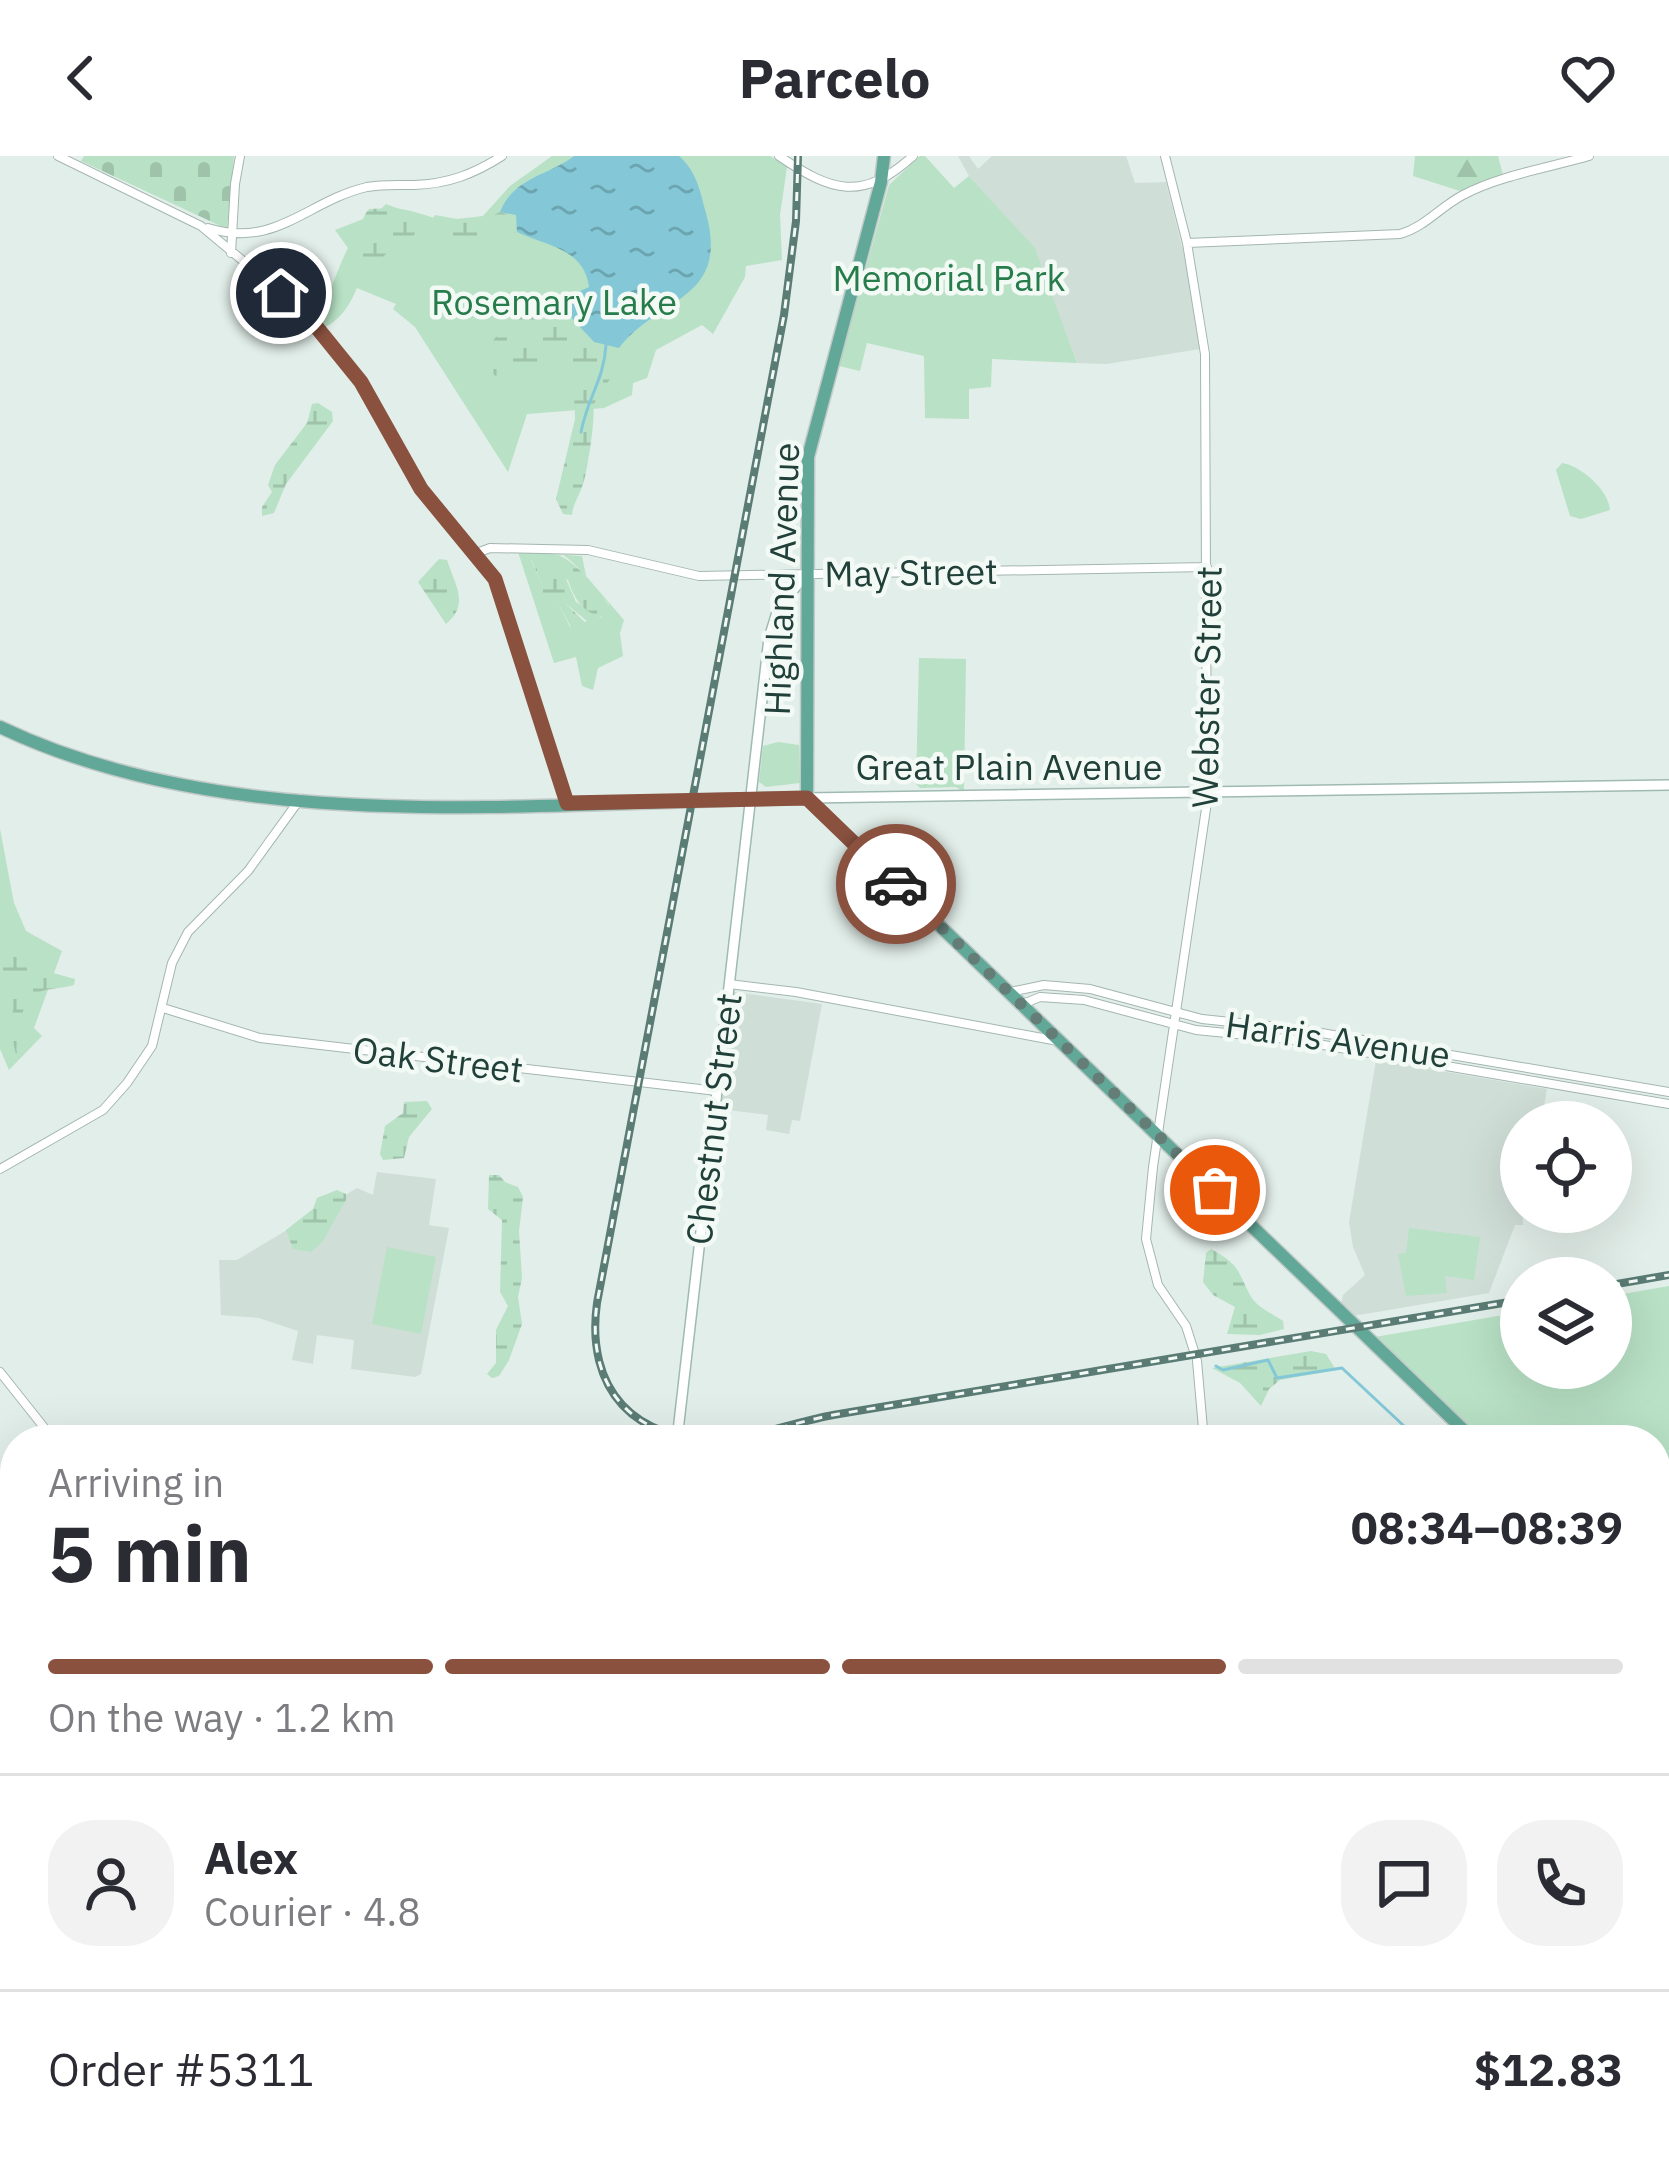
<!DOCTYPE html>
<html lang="en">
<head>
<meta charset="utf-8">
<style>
	:root { --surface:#fff; --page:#f2f2f3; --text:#2b2b33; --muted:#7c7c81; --line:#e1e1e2; --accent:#8a513f }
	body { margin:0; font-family:"IBM Plex Sans",sans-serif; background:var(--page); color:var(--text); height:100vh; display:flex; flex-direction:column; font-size:45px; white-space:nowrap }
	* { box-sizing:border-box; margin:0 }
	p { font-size:39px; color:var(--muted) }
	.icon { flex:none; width:66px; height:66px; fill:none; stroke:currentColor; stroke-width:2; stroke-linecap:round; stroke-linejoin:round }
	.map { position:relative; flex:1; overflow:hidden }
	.side { position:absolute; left:0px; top:1269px; width:1671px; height:747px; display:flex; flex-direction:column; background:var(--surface); border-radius:48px 48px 0 0; box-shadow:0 12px 48px #0002 }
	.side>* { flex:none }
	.tools { position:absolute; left:1500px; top:945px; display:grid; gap:24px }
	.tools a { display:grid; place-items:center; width:132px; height:132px; border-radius:50%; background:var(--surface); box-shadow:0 12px 48px #0002; font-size:60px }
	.pin { position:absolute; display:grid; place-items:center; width:102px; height:102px; color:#fff; margin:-51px; border:6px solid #fff; border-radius:50%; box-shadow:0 3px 12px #0007 }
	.courier { position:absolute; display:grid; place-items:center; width:120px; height:120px; margin:-60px; border:9px solid #8a513f; border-radius:50%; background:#fff; color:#222; box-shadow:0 3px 15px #0007 }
	.overview em { font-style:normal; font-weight:700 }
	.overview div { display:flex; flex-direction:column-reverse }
	.overview { display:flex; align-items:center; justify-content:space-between; height:204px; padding:0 48px }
	h1 { font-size:78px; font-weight:700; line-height:90px }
	.bar { display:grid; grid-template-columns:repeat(4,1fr); gap:18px 12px; align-content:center; height:144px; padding:0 48px }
	.bar i { height:15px; border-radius:9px; background:var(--line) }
	.bar .selected { background:var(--accent) }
	.bar p { grid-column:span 4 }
	.line { display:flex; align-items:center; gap:30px; padding:0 48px; border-top:3px solid var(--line) }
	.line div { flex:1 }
	.round { display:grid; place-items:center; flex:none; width:126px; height:126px; border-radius:48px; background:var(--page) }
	header { display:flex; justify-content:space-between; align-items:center; height:156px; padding:0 48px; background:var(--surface); font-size:54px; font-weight:700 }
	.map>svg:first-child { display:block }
</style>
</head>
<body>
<header><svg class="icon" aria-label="back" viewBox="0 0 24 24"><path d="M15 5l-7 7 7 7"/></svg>Parcelo<svg class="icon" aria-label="heart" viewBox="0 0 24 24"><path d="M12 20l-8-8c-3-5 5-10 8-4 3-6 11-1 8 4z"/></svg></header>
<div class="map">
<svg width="1669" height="2015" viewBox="0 0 1669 2015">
	<defs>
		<pattern id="forest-firs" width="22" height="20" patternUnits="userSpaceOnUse" patternTransform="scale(3)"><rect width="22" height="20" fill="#b8e1c5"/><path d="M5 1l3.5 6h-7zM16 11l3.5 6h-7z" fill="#9ec2aa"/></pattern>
		<pattern id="wetland-marsh" width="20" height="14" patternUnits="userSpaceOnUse" patternTransform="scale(3)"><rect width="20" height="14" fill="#b8e1c5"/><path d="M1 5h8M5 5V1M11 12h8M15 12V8" fill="none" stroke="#9ec2aa"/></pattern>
		<pattern id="cemetery-stones" width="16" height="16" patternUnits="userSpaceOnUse" patternTransform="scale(3)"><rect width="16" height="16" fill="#b8e1c5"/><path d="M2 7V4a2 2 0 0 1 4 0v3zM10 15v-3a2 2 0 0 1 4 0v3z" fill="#9ec2aa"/></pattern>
		<pattern id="water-ripples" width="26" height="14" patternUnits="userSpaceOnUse" patternTransform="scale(3)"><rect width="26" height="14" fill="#84c8d8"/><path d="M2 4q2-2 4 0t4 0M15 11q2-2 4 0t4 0" fill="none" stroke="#6ca4b0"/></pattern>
	</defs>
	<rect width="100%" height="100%" fill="#e2eee9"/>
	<path fill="#d0ded8" d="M958 0H969L978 13 992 0H1126L1135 27 1166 26 1186 107 1200 193 1107 208 1077 207 1035 93 969 20Z
		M734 836 822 848 800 965 792 964 789 978 766 974 768 959 720 953Z
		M1376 904 1547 933 1541 966H1521L1523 1069H1515L1489 1137 1353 1160 1341 1148 1343 1139 1365 1119 1353 1091 1349 1066Z
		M377 1016 436 1023 429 1069 449 1072 421 1218 415 1221 351 1213 354 1184 317 1179 313 1208 292 1204 298 1175 259 1162 221 1159 219 1104H237L357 1032 373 1039Z"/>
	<path fill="#b8e1c5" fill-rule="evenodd" d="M552 0H770L787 11 780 59 782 104 746 110 745 121 713 178 702 169 656 194 647 222 633 227 632 239 604 252 527 258 508 316 415 171 393 153 396 148 357 132C349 150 342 162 324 172L317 158C332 137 336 115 348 92L335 74 376 58 386 48 431 65 435 59 457 63 483 60 510 30Z
		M920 0H925L954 32 969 20 1035 92 1077 207 992 203 991 231 969 233V263L925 262 924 200 867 187 860 215 839 210 889 29Z
		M1562 307C1582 310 1609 335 1610 354L1581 363 1570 360 1556 314Z
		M518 396 582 400 586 420 624 464 620 477 623 500 598 512 593 534 582 530 576 501 554 507ZM563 399C581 410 593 433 609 448L602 462 576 446 565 421 562 426 565 447 587 465 570 471 559 449 543 452V431L531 404Z
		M919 502 966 503 964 636 956 631 920 632 916 628Z
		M778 586 799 589 800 627 766 631 759 626 763 590Z
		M0 673 14 747 26 775 62 795 34 872 42 880 9 914 0 893Z
		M1409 1072 1480 1081 1474 1124 1445 1120 1447 1137 1406 1140 1398 1098 1406 1097Z
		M387 1091 436 1101 421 1178 372 1168Z
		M1669 1130V1456L1665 1460 1656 1452V1284H1482L1375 1181 1521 1156V1212H1611V1140Z
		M0 1947H15V2001H389L406 2015H0Z"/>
	<path fill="url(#forest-firs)" d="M1415 0H1498L1503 19 1460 35 1413 20Z
		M0 1612 15 1619V1886L0 1897Z"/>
	<path fill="url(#wetland-marsh)" d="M394 52C440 58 452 80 500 56L519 62 517 76 472 84 417 71 410 90 388 96 366 117H359C354 101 358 65 369 53Z
		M562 139H567L564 152C581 177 591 184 619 192L610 223 593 249C596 259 587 320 582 331 578 342 573 348 572 359L563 358 556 343 575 263 574 235 582 209 558 201 500 223 489 215 484 197 514 157 522 153 548 155Z
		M318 247 332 256 333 265 286 328 274 357 262 360V351L272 336 268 329 275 309 307 267 312 248Z
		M555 399C573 400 599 436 611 452L607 462C584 458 575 445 568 424L564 422 565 447 592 473 588 481 571 471 559 449 548 456 543 452V431L531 403Z
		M439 403 447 404C455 429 470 448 446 468L418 426Z
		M0 778 8 795 31 811 75 823 74 829C61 833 43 832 33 839 15 852 26 882 16 898L12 882 13 854 0 820Z
		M404 946 427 945 432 953 409 981 404 1002 383 1004 380 998 385 970 403 957Z
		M489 1019H499L505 1026 518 1031 523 1041 519 1075 522 1122 518 1141 522 1168 509 1204 499 1220 492 1222 487 1218 496 1207V1174L508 1150 500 1136 502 1064 488 1053Z
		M337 1034 346 1038V1044L323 1085 311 1096 293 1093 286 1074 313 1053 317 1042Z
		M1211 1093C1239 1108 1237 1114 1250 1139 1257 1152 1272 1157 1283 1165L1284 1173 1260 1179 1227 1178 1235 1151 1213 1139 1203 1126 1206 1097Z
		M1311 1195 1326 1198 1336 1214 1280 1224 1269 1233 1261 1250 1240 1227 1212 1212Z
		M240 2001H350L372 2015H252Z"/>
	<path fill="url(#cemetery-stones)" d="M84 0H234L227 73 81 5Z"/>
	<path fill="url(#water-ripples)" d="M574 0H679C697 16 700 35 706 57 730 145 659 140 619 192L594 186 567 157V141L589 131C584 92 546 90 517 76L516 59 500 56C514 21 548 20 574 0Z"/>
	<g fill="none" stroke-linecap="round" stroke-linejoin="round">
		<path stroke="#84c8d8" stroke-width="3" d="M581 276C588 240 604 224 606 189
			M1216 1210 1223 1214 1268 1204 1277 1222 1342 1212 1419 1284
			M1656 1539 1669 1535"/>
		<g stroke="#a4b6b1" stroke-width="10">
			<path id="tertiary" d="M58 0 201 70 301 153 361 226 420 333 499 430 567 647
				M779 0C832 36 862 46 913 0
				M1165 0 1187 87 1205 198 1207 646 1153 1011 1146 1083 1158 1129 1186 1170 1194 1195
				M208 72C276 93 307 45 367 31 382 28 399 29 414 29 448 28 474 18 502 0
				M1187 87 1400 78C1425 71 1440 51 1463 39 1501 19 1548 12 1589 0
				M231 97 235 28 240 0
				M474 398 490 392 588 394 699 420 1207 411
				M729 828 796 836 1058 885
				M1010 836 1044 829 1090 833 1202 863 1298 873 1669 936
				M1023 848 1040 841 1084 844 1196 874 1288 883 1669 948
				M163 852 260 882 717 935
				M0 1013 103 954 127 927 152 890 172 807 188 776 248 715 300 643
				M1197 1205 1204 1284
				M0 1216 54 1284
				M1656 1713H1669
				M916 2015 930 2001"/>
		</g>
		<g stroke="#9fbab2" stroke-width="12">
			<path id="secondary" d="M807 642 1669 629
				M677 1284 769 482 778 453 806 418
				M717 2001 720 2015"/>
		</g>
		<g stroke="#c1cac8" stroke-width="15">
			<path id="primary" d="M0 571C238 685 550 645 807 642
				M807 642 1474 1284
				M807 642 808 301 881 26 884 0
				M1656 1460 1669 1472"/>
		</g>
		<use href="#tertiary" stroke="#fff" stroke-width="8"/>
		<use href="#secondary" stroke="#fff" stroke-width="9"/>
		<use href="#primary" stroke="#62a898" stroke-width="12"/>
		<g stroke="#5a7c74" stroke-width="8">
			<path id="rail" d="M798 0 796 65 784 159 597 1147C585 1233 635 1288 722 1282 759 1280 796 1266 833 1259L1521 1144
				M1611 1129 1669 1119"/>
		</g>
		<use href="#rail" stroke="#f3faf6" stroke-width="3" stroke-dasharray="9" stroke-linecap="butt"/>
	</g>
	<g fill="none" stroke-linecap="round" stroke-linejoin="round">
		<path stroke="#647d77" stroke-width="12" stroke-dasharray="0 21.6" d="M896 728 1215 1034"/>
		<path stroke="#8a513f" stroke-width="15" d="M281 137 310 163 361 226 421 333 495 423 567 647 807 642 896 728"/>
	</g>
	<g text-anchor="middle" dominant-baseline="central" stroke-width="9" stroke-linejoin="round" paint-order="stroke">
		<g font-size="36" fill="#267c4a" stroke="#f3faf6">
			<text x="949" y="121">Memorial Park</text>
			<text x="554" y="145">Rosemary Lake</text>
		</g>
		<g font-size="36" fill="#204039" stroke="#f3faf6">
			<text transform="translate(911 416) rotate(-1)">May Street</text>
			<text transform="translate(781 423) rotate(-88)">Highland Avenue</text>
			<text transform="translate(1206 531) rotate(-89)">Webster Street</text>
			<text x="1009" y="610">Great Plain Avenue</text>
			<text transform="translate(1338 883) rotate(8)">Harris Avenue</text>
			<text transform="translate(438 903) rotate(7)">Oak Street</text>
			<text transform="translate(713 963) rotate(-83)">Chestnut Street</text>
		</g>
	</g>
</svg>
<div class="tools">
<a><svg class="icon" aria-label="locate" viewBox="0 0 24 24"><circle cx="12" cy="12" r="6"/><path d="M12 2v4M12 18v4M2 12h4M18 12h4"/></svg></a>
<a><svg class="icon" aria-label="layers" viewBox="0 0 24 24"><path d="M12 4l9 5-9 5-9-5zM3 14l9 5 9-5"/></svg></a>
</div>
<div class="pin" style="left:1215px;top:1034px;background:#ea580c"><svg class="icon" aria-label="bag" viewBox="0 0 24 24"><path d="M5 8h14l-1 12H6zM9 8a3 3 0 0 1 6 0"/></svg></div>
<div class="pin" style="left:281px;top:137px;background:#1f2937"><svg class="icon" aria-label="home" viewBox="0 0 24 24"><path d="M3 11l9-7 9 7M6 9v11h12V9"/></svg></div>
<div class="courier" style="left:896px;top:728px"><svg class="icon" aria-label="car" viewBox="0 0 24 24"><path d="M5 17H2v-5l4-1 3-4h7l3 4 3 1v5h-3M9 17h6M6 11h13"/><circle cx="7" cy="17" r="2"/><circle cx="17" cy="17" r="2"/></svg></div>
<section class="side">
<div class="overview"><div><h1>5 min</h1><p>Arriving in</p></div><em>08:34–08:39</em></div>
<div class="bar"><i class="selected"></i><i class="selected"></i><i class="selected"></i><i></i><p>On the way · 1.2 km</p></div>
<div class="line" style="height:216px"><a class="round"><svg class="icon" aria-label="person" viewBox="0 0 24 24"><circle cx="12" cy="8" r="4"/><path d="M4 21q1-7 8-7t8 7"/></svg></a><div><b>Alex</b><p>Courier · 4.8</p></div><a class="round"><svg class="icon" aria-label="chat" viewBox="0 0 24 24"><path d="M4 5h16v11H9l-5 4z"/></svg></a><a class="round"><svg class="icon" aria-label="phone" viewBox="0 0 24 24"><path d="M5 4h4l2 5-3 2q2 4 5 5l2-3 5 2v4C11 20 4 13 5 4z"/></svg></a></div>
<div class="line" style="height:156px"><div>Order #5311</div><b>$12.83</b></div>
</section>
</div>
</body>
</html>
